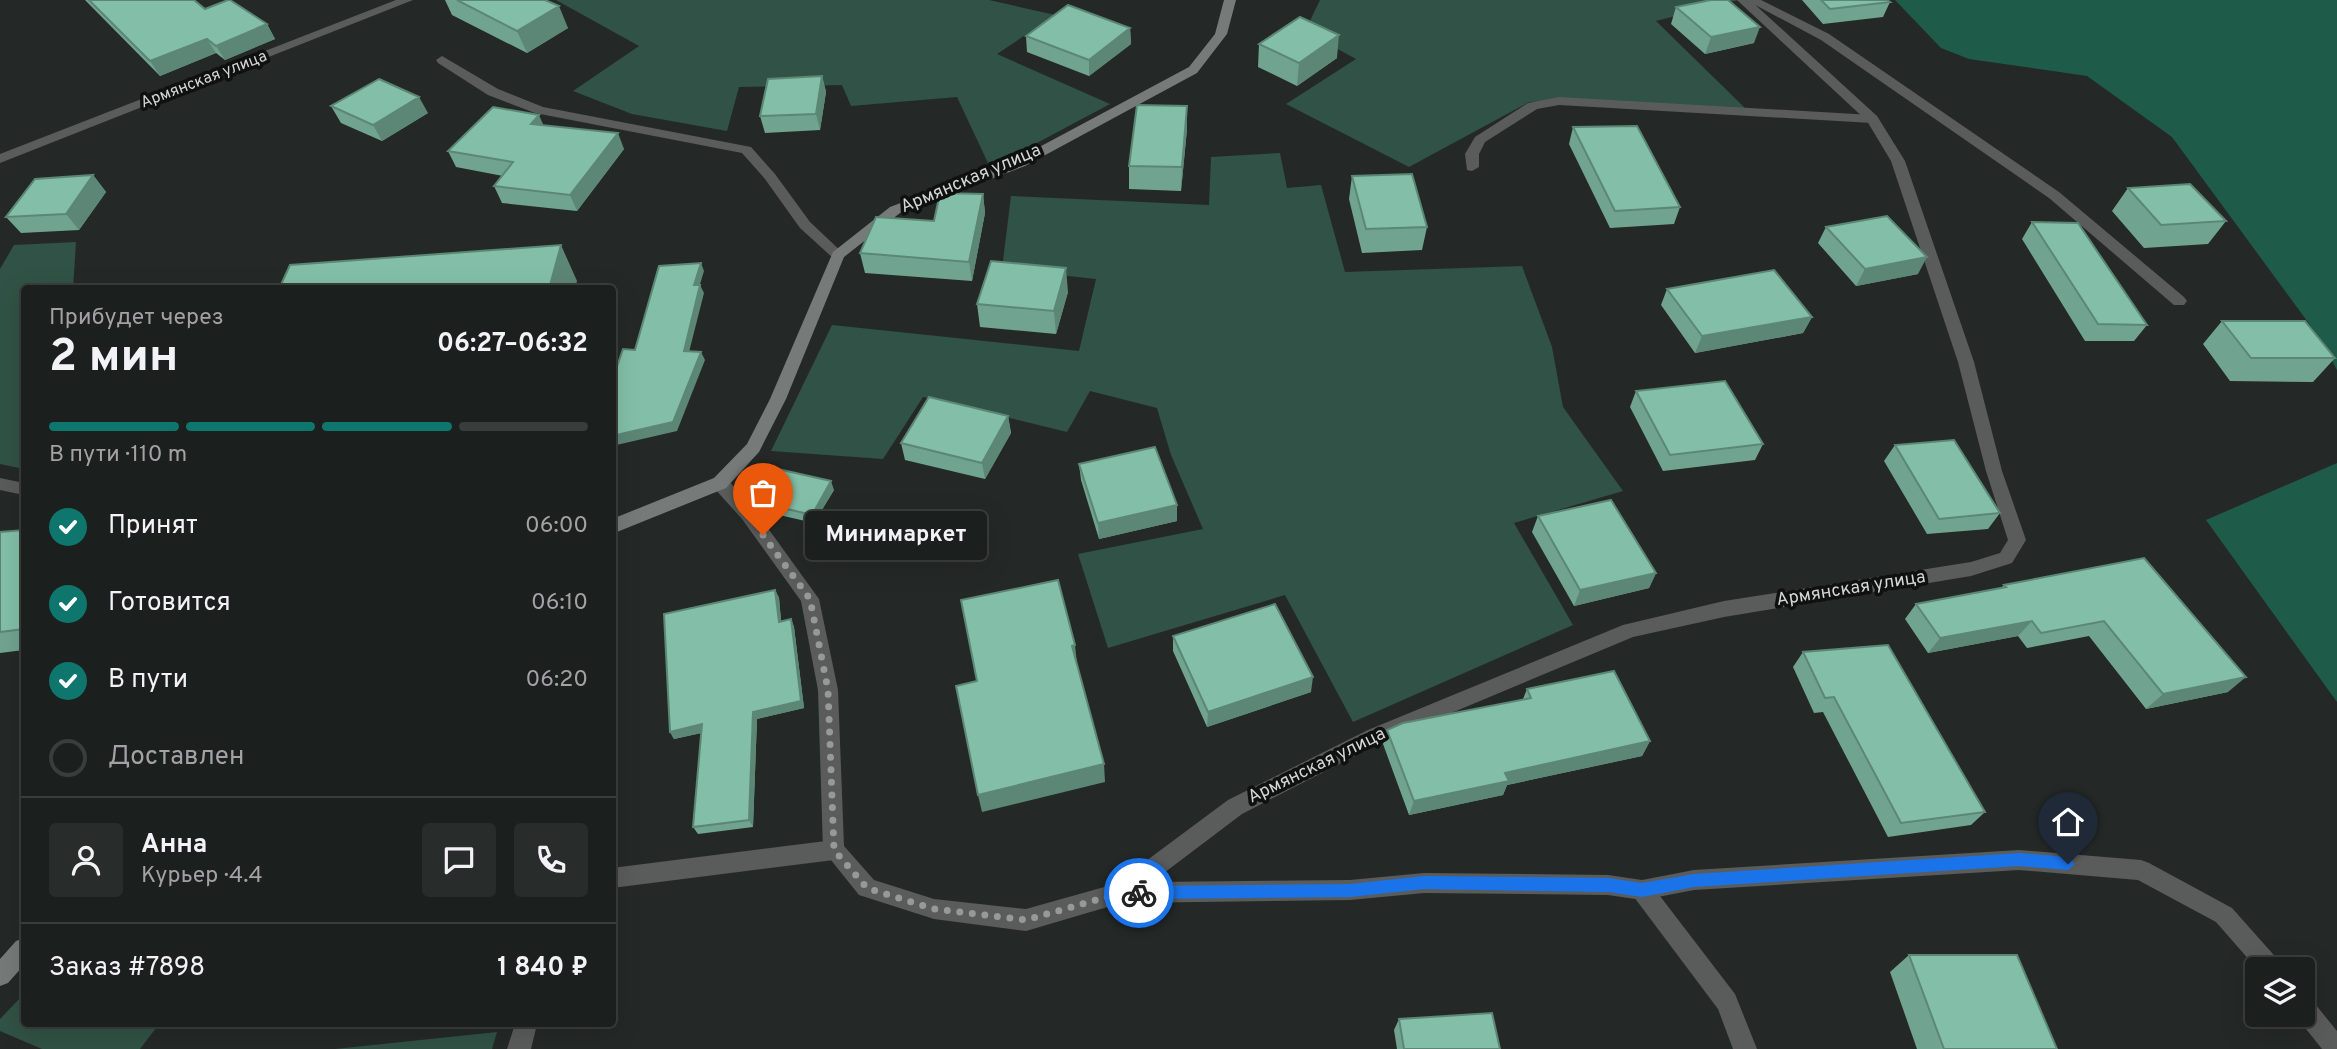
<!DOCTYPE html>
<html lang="ru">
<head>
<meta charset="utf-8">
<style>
	:root { --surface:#1b1f1d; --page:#282c2a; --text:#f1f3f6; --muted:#a0a2a4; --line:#393d3b; --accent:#0f766e }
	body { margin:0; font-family:Overpass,sans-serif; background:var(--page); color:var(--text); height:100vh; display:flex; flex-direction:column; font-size:26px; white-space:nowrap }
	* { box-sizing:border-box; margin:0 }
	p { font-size:23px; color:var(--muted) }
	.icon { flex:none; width:38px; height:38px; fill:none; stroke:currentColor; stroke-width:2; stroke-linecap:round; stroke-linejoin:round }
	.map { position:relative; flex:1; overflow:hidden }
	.details { position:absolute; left:21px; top:285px; width:595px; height:742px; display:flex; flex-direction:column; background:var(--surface); border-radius:7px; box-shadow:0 7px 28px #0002,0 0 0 2px var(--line) }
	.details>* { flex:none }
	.buttons { position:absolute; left:2245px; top:957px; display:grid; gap:14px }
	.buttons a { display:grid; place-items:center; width:70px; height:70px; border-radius:7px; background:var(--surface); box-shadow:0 7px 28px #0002,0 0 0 2px var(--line); font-size:35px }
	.pin { position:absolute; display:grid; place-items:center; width:60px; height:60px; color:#fff; margin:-72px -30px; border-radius:50% 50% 50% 0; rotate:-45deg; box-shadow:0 0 7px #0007 }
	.pin .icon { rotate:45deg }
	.courier { position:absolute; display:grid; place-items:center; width:70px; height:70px; margin:-35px; border:5px solid #1a73e8; border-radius:50%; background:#fff; color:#222; box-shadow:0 2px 9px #0007 }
	.bubble { position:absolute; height:49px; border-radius:7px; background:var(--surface); box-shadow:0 7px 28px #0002,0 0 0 2px var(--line); font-size:23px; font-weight:700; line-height:49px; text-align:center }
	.headline em { font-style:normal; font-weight:700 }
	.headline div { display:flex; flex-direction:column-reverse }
	.headline { display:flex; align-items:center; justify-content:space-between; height:119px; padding:0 28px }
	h1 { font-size:46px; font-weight:700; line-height:52px }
	.bar { display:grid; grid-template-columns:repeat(4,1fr); gap:10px 7px; align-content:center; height:84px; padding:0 28px }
	.bar i { height:9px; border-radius:5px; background:var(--line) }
	.bar .active { background:var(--accent) }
	.bar p { grid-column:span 4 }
	.line { display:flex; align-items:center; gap:18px; padding:0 28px; border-top:2px solid var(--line) }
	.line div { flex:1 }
	.round { display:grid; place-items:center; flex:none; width:74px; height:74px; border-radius:7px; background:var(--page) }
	ol { padding:0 28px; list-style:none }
	li { display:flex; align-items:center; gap:21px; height:77px }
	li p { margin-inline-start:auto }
	li .icon { padding:7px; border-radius:50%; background:var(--accent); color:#fff; stroke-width:4 }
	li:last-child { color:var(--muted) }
	li i { width:38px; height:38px; border:4px solid var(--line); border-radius:50% }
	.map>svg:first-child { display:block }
</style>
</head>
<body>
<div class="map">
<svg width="2337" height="1049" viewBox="0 0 2337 1049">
	<rect width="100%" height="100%" fill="#242927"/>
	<path fill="#315246" d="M556 0H989L1055 15 997 54 1110 104 1035 144 988 163 957 97 851 106 842 85 739 87 727 131 632 114 573 91 639 46Z
		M1320 0H1738L1656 21 1746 109 1565 100 1529 102 1409 167 1286 104 1356 59 1305 31Z
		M1280 153 1287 188 1321 185 1345 272 1522 266 1552 347 1563 407 1623 491 1514 523 1573 625 1353 722 1285 595 1108 648 1078 554 1203 529 1171 455 1157 408 1090 391 1067 432 923 397 883 459 771 451 832 325 1079 351 1096 279 1002 269 1011 196 1209 205 1211 157Z
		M76 242 73 289H24V469L0 464V269L14 245Z
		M24 994V1024H159L140 1049H42L0 1031V1019Z
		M497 1032 492 1049H335Z"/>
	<path fill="#1e5b48" d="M1895 0H2337V370L2321 340 2172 137 2087 76 1969 59 1941 48Z
		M2337 463V702L2206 520Z"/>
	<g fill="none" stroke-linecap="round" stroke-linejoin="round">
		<path fill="#5a5c5b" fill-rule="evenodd" d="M1746 0H1761L1829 34 2059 192 2184 297 2187 301 2184 305H2174L2049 198 1821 40Z
			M442 56 498 89 543 107 751 147 775 174 810 222 845 255 843 258H833L800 228 765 179 742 153 535 113 488 95 438 63 436 60Z
			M1559 97 1872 115 1879 119 1872 123 1559 105 1537 109 1485 142 1479 154V167L1472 171 1467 170 1465 154 1475 137 1528 103Z
			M834 840 841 843 845 850 841 857 834 860 612 888V868Z
			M1642 880 1650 883 1735 994 1757 1049H1733L1718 1009 1634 897 1631 890 1634 883Z"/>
		<path fill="#5a5c5b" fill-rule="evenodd" d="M396 0H413L0 163V154Z
			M1737 0H1750L1877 116 1905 161 1974 362 2002 471 2026 540 2012 563 1971 576 1724 617 1633 637 1382 742 1242 814 1152 882 1350 880 1424 873 1608 875 1642 880 1694 870 2019 850 2141 860 2149 863 2232 908 2280 962 2283 970H2258L2216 922 2138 880 2019 870 1694 890 1642 900 1608 895 1424 893 1350 900 1121 903 1026 931 934 919 859 895 823 850 818 690 801 601 742 519 714 488 711 483 714 478H726L754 509 819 599 838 690 844 846 874 880 934 899 1026 909 1115 884 1228 800 1368 730 1623 625 1724 601 1971 562 2000 553 2008 540 1986 471 1958 362 1891 161 1867 121Z
			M0 478 24 483V495L0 490Z
			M2303 996 2311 999 2337 1031V1049H2322L2295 1015H2303Z
			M515 1024H537L531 1049H507Z"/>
		<path fill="#767a78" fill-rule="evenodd" d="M1224 0H1236L1227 34 1197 73 1025 166 900 213 844 257 786 399 759 452 726 488 612 534V519L714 478 747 444 770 399 833 252 890 207 1015 160 1189 67 1215 34Z
			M24 938V965L8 983 0 986V959L16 941Z"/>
	</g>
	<path fill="#71a490" d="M85 0H194L205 9 267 24 275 39 225 60 216 53 160 76Z
		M445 0H545L568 28 527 53 452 15Z
		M1802 0H1887L1890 2 1883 17 1823 24Z
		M1676 7 1754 43 1705 54 1671 24Z
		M1130 28 1131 44 1089 76 1027 52 1026 36Z
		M1259 44 1337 58 1297 86 1258 67Z
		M822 76 826 92 820 130 765 133 760 116Z
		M331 106 428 113 382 141 341 123Z
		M544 125 624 149 577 211 502 203 494 186 503 176 456 167 448 151Z
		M1573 127 1680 207 1674 224 1610 228 1569 144Z
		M1187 129 1181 191 1129 189V166Z
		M93 175 106 192 79 230 21 233 6 217Z
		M1352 176 1427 227 1422 250 1362 253 1349 199Z
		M2128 188 2226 221 2208 244 2144 248 2112 211Z
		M983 194 985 213 972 281 865 273 860 253 934 221Z
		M2032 222 2147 325 2134 341H2085L2022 239Z
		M1826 227 1918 274 1856 286 1818 243Z
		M1667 289 1812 317 1803 333 1695 353 1661 305Z
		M1068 292 1056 334 980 327 977 304Z
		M2222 321 2335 358 2313 382 2230 381 2203 344Z
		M1636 391 1763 444 1755 460 1663 471 1630 407Z
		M1008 416 1011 433 985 479 905 460 901 443Z
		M1895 445 2000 513 1988 529 1927 534 1884 461Z
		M1079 464 1177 521 1099 539 1081 480Z
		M834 490 814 523 758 510 754 505 750 496Z
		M1538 516 1656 573 1649 588 1574 606 1532 532Z
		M24 530V650L0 653V532Z
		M2144 558 2228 692 2146 709 2089 636 2027 648 2018 636 1928 653 1905 619 1916 604 2001 588 2004 585Z
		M775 590 779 598 781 621 791 619 794 627 804 708 757 719 753 827 698 834 693 827 701 733 674 739 670 732Z
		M1173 636 1311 692 1207 727 1173 651Z
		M1803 652 1985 812 1971 825 1888 837 1823 712 1814 713 1793 667Z
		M1527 689 1650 741 1642 756 1507 785 1503 795 1409 815 1383 744 1387 730 1523 699Z
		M1909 955 2057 1049H1917L1890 972Z
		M1399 1019 1500 1049H1397L1394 1030Z"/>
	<path fill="#5c8676" d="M559 6 568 28 527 53 517 31Z
		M267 24 275 39 225 60 216 46Z
		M1760 27 1754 43 1705 54 1711 37Z
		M1130 28 1131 44 1089 76V60Z
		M1339 35 1337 58 1297 86 1299 63Z
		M207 39 216 53 160 76 150 61Z
		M822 76 826 92 820 130 816 114Z
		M419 97 428 113 382 141 373 125Z
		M1187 106V129L1181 191 1182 167Z
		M539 115 546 131 531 124Z
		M618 133 624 149 577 211 570 195Z
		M93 175 106 192 79 230 66 214Z
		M983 194 985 213 972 281 969 262Z
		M561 245 577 281 575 289H549Z
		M1927 257 1918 274 1856 286 1865 269Z
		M701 263 704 271 697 294 694 285Z
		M1066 268 1068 292 1056 334 1054 311Z
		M700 285 704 293 687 360 684 351Z
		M1812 317 1803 333 1695 353 1702 336Z
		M701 352 705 360 677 431 612 446V436Z
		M1008 416 1011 433 985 479 982 463Z
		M831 481 834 490 814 523 812 515Z
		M1177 505V521L1099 539 1098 523Z
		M1656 573 1649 588 1574 606 1580 590Z
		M775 590 779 598 782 630 779 622Z
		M791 619 794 627 804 708 757 719 753 827 749 820 753 712Z
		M2032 621 2018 636 1928 653 1940 638Z
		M1075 645 1077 664 1072 646Z
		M1313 677 1311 692 1207 727 1208 712Z
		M2246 677 2228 692 2146 709 2163 694Z
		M702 724 706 732 674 739 670 732Z
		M1650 741 1642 756 1507 785 1503 795 1409 815 1414 801 1505 773Z
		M1104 764 1105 782 982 812 978 795Z"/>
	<path fill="#83bfa8" stroke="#5c8676" stroke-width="2" d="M89 0H194L205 9 228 0H230L267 24 216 46 207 39 150 61Z
		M457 0H545L559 6 517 31Z
		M1711 0H1728L1760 27 1711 37 1676 7Z
		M1821 0H1887L1890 2 1830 9Z
		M1068 5 1130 28 1089 60 1026 36Z
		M1300 17 1339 35 1299 63 1259 44Z
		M822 76 816 114 760 116 768 79Z
		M379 79 419 97 373 125 331 106Z
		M1137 105 1187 106 1182 167 1129 166Z
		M493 107 539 115 531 124 618 133 570 195 494 186 513 162 448 151Z
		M1637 126 1680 207 1615 211 1573 127Z
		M1412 174 1427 227 1366 229 1352 176Z
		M93 175 66 214 6 217 35 179Z
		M2190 184 2226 221 2161 225 2128 188Z
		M940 193 983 194 969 262 860 253 876 217 934 221Z
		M1887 216 1927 257 1865 269 1826 227Z
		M2032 222 2078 223 2147 325 2098 324Z
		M561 245 549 289H279L290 265Z
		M991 261 1066 268 1054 311 977 304Z
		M701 263 694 285H700L684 351 701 352 673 422 612 436V381L623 349 635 350 659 266Z
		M1774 270 1812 317 1702 336 1667 289Z
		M2222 321H2305L2335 358H2251Z
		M1725 381 1763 444 1670 455 1636 391Z
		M929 397 1008 416 982 463 901 443Z
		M1954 440 2000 513 1939 519 1895 445Z
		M1155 447 1177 505 1098 523 1079 464Z
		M769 467 831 481 812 515 755 501 750 496Z
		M1611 500 1656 573 1580 590 1538 516Z
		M24 530V629L0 632V532Z
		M2144 558 2246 677 2163 694 2104 621 2041 633 2032 621 1940 638 1916 604 2006 587 2004 585Z
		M1058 580 1075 645 1072 646 1104 764 978 795 956 686 977 681 961 600Z
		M775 590 779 622 791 619 801 701 753 712 749 820 693 827 702 724 670 732 664 614Z
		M1275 604 1313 677 1208 712 1173 636Z
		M1888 645 1985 812 1901 823 1834 697 1825 698 1803 652Z
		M1614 671 1650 741 1505 773 1509 781 1414 801 1387 730 1403 723 1531 698 1527 689Z
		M1909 955H2017L2057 1049H1944Z
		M1492 1013 1500 1049H1404L1399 1019Z"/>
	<path fill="#1a73e8" d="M2019 853 2068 857 2075 864 2068 870 2019 866 1694 887 1642 897 1608 892 1424 889 1350 897 1139 899 1132 893 1139 886 1350 884 1424 876 1608 878 1642 883 1694 874Z"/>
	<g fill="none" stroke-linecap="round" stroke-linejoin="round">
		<path stroke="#959997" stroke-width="7" stroke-dasharray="0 12.6" d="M763 535 810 599 828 690 834 850 867 888 934 909 1026 920 1121 893H1139"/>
	</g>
	<g text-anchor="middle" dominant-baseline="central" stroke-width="7" stroke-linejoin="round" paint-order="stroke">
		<g font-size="16" fill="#d2d6d4" stroke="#0f1110">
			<text transform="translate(204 80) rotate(-21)">Армянская улица</text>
		</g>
		<g font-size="18" fill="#d2d6d4" stroke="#0f1110">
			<text transform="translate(971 179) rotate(-23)">Армянская улица</text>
			<text transform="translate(1851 589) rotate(-9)">Армянская улица</text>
			<text transform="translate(1317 766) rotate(-26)">Армянская улица</text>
		</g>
	</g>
</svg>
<div class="buttons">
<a><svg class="icon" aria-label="layers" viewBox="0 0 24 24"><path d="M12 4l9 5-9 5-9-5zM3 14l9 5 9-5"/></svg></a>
</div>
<div class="pin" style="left:763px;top:535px;background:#ea580c"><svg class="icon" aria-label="bag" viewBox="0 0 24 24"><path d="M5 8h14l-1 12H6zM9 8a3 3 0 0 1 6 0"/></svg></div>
<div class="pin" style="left:2068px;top:864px;background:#1f2937"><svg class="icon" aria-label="home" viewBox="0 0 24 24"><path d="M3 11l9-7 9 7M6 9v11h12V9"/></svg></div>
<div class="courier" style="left:1139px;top:893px"><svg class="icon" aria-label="bike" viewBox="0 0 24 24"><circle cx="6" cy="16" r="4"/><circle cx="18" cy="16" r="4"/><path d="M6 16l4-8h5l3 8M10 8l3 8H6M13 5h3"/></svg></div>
<div class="bubble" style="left:805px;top:511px;width:182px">Минимаркет</div>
<section class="details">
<div class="headline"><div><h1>2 мин</h1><p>Прибудет через</p></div><em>06:27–06:32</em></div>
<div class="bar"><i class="active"></i><i class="active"></i><i class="active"></i><i></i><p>В пути · 110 m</p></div>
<ol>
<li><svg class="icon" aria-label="check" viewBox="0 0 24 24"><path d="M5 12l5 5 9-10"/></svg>Принят<p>06:00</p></li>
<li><svg class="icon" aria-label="check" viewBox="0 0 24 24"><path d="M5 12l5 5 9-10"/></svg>Готовится<p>06:10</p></li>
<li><svg class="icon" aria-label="check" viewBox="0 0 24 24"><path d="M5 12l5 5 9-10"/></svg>В пути<p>06:20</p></li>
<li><i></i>Доставлен</li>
</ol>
<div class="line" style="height:126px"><a class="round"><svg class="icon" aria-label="person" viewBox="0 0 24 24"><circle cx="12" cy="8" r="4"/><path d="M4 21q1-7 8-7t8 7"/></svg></a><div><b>Анна</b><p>Курьер · 4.4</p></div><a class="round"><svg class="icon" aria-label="chat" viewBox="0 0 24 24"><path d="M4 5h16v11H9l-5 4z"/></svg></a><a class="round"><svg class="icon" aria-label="phone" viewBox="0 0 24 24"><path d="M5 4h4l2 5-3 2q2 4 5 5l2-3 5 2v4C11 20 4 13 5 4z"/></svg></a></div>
<div class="line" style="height:91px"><div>Заказ #7898</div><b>1 840 ₽</b></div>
</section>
</div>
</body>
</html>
